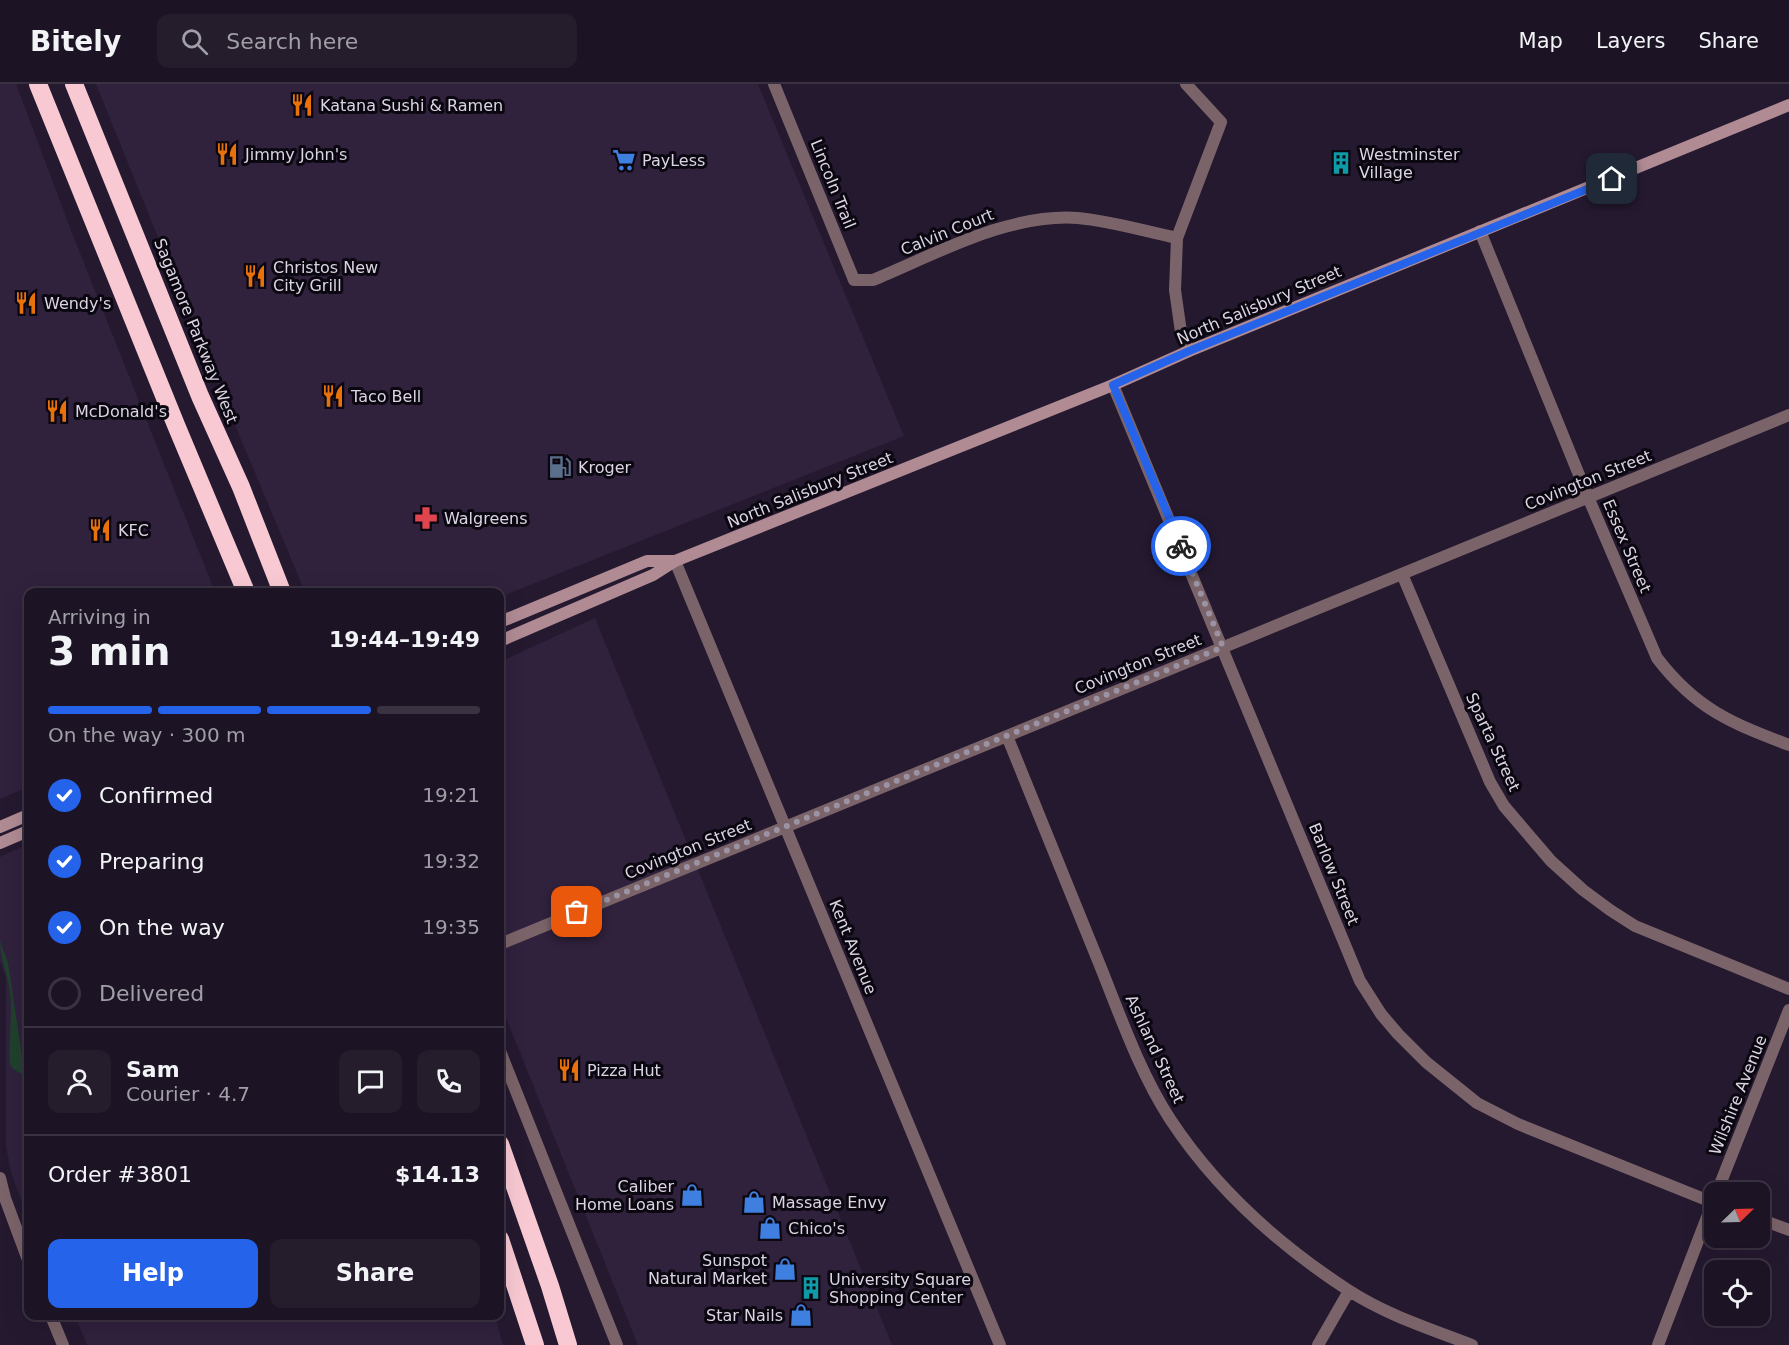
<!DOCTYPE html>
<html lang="en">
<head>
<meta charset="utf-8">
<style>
	:root { --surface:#1c1324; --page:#251c2c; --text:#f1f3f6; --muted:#a09ea6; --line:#3a3241; --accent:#2563eb }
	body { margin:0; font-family:"DejaVu Sans",sans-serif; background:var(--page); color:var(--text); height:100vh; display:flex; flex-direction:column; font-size:22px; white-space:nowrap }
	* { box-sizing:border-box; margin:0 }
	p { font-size:20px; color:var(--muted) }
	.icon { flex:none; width:33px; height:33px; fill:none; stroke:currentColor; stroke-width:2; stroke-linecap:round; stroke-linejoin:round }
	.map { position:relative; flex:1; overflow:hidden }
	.side { position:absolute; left:24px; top:504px; width:480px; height:732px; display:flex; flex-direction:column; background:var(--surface); border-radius:12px; box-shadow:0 6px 24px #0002,0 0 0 2px var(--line) }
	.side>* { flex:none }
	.needle { width:39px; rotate:67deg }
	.fabs { position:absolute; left:1704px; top:1098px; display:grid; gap:12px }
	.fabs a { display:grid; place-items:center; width:66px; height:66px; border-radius:12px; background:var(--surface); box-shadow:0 6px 24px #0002,0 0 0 2px var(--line); font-size:30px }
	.pin { position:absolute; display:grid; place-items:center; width:51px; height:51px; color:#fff; margin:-26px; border-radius:12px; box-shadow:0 3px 9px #0006 }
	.courier { position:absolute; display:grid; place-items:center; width:60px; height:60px; margin:-30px; border:4px solid #2563eb; border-radius:50%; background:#fff; color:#222; box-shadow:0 2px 8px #0007 }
	.overview em { font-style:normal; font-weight:700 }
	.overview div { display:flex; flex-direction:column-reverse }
	.overview { display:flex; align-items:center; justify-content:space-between; height:102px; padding:0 24px }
	h1 { font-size:39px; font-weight:700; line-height:45px }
	.bar { display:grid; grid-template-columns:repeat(4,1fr); gap:9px 6px; align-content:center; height:72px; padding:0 24px }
	.bar i { height:8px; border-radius:4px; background:var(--line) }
	.bar .selected { background:var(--accent) }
	.bar p { grid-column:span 4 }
	.line { display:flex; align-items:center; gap:15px; padding:0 24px; border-top:2px solid var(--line) }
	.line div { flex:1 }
	.round { display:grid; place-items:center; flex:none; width:63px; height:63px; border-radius:12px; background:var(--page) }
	ol { padding:0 24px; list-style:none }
	li { display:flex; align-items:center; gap:18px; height:66px }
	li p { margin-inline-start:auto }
	li .icon { padding:6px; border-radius:50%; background:var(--accent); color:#fff; stroke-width:4 }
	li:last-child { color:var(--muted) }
	li i { width:33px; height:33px; border:3px solid var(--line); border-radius:50% }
	.primary-button { display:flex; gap:12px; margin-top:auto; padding:12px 24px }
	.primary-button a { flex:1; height:69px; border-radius:12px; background:var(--accent); color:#fff; font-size:24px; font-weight:700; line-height:69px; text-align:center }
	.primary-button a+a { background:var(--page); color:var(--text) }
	header { display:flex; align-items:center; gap:36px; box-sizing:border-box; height:84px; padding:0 30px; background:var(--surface); border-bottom:2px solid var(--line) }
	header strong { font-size:28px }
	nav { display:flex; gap:33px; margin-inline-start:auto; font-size:21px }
	.search { width:420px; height:54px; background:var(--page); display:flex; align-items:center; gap:15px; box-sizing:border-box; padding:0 21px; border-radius:12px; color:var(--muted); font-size:22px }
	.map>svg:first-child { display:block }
</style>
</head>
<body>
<header>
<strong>Bitely</strong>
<div class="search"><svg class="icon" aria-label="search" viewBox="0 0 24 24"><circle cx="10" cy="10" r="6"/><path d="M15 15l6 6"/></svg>Search here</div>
<nav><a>Map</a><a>Layers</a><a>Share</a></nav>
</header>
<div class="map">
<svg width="1789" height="1261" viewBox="0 0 1789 1261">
	<rect width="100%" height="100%" fill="#251930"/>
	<path fill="#30213d" d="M0 0H16L70 144 215 508H28V703L0 715Z
		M96 0H758L904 352 500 513V508H305L206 272Z
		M595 534 892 1261H638L500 919V578Z
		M28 760V1135L11 1088 6 1062V894L0 877V773Z
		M75 1232H495L503 1261H87Z"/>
	<path fill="#20412d" d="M0 857 8 879 25 992 13 985 10 980C8 956 13 932 10 908 8 891 0 874 0 857Z"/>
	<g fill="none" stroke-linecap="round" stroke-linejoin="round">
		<path stroke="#7b6469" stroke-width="12" d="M774 0 854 196H873C936 170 1008 129 1078 134 1111 137 1144 147 1177 154
			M1186 0 1221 38 1177 154 1175 206 1181 248 1189 267
			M1480 147 1588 413 1657 574C1696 625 1731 639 1789 661
			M1113 301 1360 897 1381 930 1398 950 1426 978 1477 1019 1518 1040 1714 1119
			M675 477 1000 1261
			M1402 490 1490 698 1504 722 1551 777 1583 806 1610 826 1635 842 1789 905
			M1007 652C1038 727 1068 803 1099 879 1120 931 1139 987 1170 1035 1216 1105 1279 1161 1348 1206 1386 1231 1431 1245 1472 1261
			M500 860 1789 331
			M500 967 617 1261
			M0 1094 5 1114 28 1176
			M1717 1108 1789 926
			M1760 1135 1789 1146
			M51 1232 63 1261
			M1318 1261 1349 1207
			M1658 1261 1714 1115"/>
		<path stroke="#b08b93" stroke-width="12" d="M500 538 647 477H674
			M500 557 653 491 675 477 1113 301 1189 267 1789 21
			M0 743 28 731
			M0 759 28 747"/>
		<path stroke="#f8c9d3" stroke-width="18" d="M38 0 176 341 246 508
			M74 0 200 312 241 403 282 508
			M500 1060 550 1202 568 1261
			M500 1155 535 1261"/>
	</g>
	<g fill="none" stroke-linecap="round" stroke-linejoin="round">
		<path stroke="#9b93a4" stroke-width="6" stroke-dasharray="0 10.8" d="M577 828 1223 563 1181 462"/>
		<path stroke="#2563eb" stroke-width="8" d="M1181 462 1113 301 1189 267 1612 95"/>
	</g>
	<defs>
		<g id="restaurant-bare" transform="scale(1.8)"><path d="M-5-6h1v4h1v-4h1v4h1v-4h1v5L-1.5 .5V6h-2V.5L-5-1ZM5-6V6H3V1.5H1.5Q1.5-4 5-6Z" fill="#e8710a" stroke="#0b0710" stroke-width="2.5" paint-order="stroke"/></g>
		<g id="supermarket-bare" transform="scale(1.8)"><path d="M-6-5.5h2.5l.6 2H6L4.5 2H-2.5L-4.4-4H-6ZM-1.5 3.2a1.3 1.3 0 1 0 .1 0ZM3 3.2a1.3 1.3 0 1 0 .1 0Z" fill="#3f7fe0" stroke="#0b0710" stroke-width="2.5" paint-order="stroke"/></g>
		<g id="building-bare" transform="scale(1.8)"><path d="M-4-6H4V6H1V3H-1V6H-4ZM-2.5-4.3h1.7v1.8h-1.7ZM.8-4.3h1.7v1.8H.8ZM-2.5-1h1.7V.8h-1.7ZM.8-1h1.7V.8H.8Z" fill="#0f9aa8" stroke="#0b0710" stroke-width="2.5" paint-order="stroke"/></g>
		<g id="fuel-bare" transform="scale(1.8)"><path d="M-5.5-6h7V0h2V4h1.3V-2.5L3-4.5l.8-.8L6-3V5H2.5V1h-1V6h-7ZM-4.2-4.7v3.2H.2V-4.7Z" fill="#5c6f8a" stroke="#0b0710" stroke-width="2.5" paint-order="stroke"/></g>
		<g id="pharmacy-bare" transform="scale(1.8)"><path d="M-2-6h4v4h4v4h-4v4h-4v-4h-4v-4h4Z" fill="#e0444e" stroke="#0b0710" stroke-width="2.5" paint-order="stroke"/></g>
		<g id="shop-bare" transform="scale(1.8)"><path d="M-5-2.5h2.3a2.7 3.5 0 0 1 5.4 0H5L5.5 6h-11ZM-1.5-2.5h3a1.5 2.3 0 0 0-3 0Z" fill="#3f7fe0" stroke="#0b0710" stroke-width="2.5" paint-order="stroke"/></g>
	</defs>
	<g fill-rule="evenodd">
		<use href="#restaurant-bare" x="302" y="21"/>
		<use href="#restaurant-bare" x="227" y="70"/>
		<use href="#supermarket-bare" x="624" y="76"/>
		<use href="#building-bare" x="1341" y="79"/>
		<use href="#restaurant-bare" x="255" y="192"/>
		<use href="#restaurant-bare" x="26" y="219"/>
		<use href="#restaurant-bare" x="333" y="312"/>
		<use href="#restaurant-bare" x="57" y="327"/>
		<use href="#fuel-bare" x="560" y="383"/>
		<use href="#pharmacy-bare" x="426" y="434"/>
		<use href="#restaurant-bare" x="100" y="446"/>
		<use href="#restaurant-bare" x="569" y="986"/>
		<use href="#shop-bare" x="692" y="1111"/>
		<use href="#shop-bare" x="754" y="1118"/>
		<use href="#shop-bare" x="770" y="1144"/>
		<use href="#shop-bare" x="785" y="1185"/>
		<use href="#building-bare" x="811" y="1204"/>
		<use href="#shop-bare" x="801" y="1231"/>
	</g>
	<g text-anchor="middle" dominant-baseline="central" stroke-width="6" stroke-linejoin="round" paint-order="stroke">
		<g font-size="16" fill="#dbd4e3" stroke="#0b0710" text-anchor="start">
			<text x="320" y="21">Katana Sushi &amp; Ramen</text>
			<text x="245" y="70">Jimmy John's</text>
			<text x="1359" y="70">Westminster<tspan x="1359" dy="18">Village</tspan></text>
			<text x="642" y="76">PayLess</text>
			<text x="273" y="183">Christos New<tspan x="273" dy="18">City Grill</tspan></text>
			<text x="44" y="219">Wendy's</text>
			<text x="351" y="312">Taco Bell</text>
			<text x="75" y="327">McDonald's</text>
			<text x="578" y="383">Kroger</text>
			<text x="444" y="434">Walgreens</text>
			<text x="118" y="446">KFC</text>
			<text x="587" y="986">Pizza Hut</text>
			<text x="674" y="1102" text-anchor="end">Caliber<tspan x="674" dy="18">Home Loans</tspan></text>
			<text x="772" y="1118">Massage Envy</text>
			<text x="788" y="1144">Chico's</text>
			<text x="767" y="1176" text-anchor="end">Sunspot<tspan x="767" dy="18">Natural Market</tspan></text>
			<text x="829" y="1195">University Square<tspan x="829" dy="18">Shopping Center</tspan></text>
			<text x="783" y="1231" text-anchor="end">Star Nails</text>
		</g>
		<g font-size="16" fill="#dbd4e3" stroke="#0b0710">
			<text transform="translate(833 100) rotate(68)">Lincoln Trail</text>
			<text transform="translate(947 148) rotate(-22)">Calvin Court</text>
			<text transform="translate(1259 221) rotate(-23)">North Salisbury Street</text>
			<text transform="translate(196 247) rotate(68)">Sagamore Parkway West</text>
			<text transform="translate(1588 396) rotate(-22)">Covington Street</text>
			<text transform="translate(810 406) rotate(-22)">North Salisbury Street</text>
			<text transform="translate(1627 462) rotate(67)">Essex Street</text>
			<text transform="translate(1138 580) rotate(-22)">Covington Street</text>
			<text transform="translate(1493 658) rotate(65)">Sparta Street</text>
			<text transform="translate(688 765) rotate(-22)">Covington Street</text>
			<text transform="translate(1334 790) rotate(68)">Barlow Street</text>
			<text transform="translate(853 863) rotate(68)">Kent Avenue</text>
			<text transform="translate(1155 965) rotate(65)">Ashland Street</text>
			<text transform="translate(1738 1011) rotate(-68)">Wilshire Avenue</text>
		</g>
	</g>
</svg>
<div class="fabs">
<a><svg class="needle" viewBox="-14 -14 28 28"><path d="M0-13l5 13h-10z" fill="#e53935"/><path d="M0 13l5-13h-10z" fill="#a09ea6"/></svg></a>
<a><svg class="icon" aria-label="locate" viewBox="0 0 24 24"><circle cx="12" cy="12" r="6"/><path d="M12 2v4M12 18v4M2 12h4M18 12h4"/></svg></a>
</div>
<div class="pin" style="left:577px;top:828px;background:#ea580c"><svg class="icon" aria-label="bag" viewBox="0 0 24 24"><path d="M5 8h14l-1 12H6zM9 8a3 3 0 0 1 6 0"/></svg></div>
<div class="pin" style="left:1612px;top:95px;background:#1f2937"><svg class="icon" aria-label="home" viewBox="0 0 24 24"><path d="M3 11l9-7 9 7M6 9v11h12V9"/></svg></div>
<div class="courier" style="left:1181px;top:462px"><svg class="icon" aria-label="bike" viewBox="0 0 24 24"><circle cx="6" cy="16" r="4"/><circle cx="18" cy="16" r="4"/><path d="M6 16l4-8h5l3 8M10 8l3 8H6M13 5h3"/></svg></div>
<section class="side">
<div class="overview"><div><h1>3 min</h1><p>Arriving in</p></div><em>19:44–19:49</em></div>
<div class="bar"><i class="selected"></i><i class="selected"></i><i class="selected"></i><i></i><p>On the way · 300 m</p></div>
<ol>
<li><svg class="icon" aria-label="check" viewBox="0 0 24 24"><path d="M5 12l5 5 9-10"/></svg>Confirmed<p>19:21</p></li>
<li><svg class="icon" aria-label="check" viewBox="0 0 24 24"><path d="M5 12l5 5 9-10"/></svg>Preparing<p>19:32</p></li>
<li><svg class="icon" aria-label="check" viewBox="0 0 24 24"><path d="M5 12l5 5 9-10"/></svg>On the way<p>19:35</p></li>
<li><i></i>Delivered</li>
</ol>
<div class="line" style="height:108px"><a class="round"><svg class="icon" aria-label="person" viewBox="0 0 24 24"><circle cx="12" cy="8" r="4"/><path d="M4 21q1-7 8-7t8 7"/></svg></a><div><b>Sam</b><p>Courier · 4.7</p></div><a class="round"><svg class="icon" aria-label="chat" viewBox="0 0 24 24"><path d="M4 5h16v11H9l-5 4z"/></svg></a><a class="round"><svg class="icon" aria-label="phone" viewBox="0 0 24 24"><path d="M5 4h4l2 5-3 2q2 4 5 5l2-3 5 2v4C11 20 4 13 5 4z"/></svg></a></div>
<div class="line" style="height:78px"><div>Order #3801</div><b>$14.13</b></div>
<div class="primary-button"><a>Help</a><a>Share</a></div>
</section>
</div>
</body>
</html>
